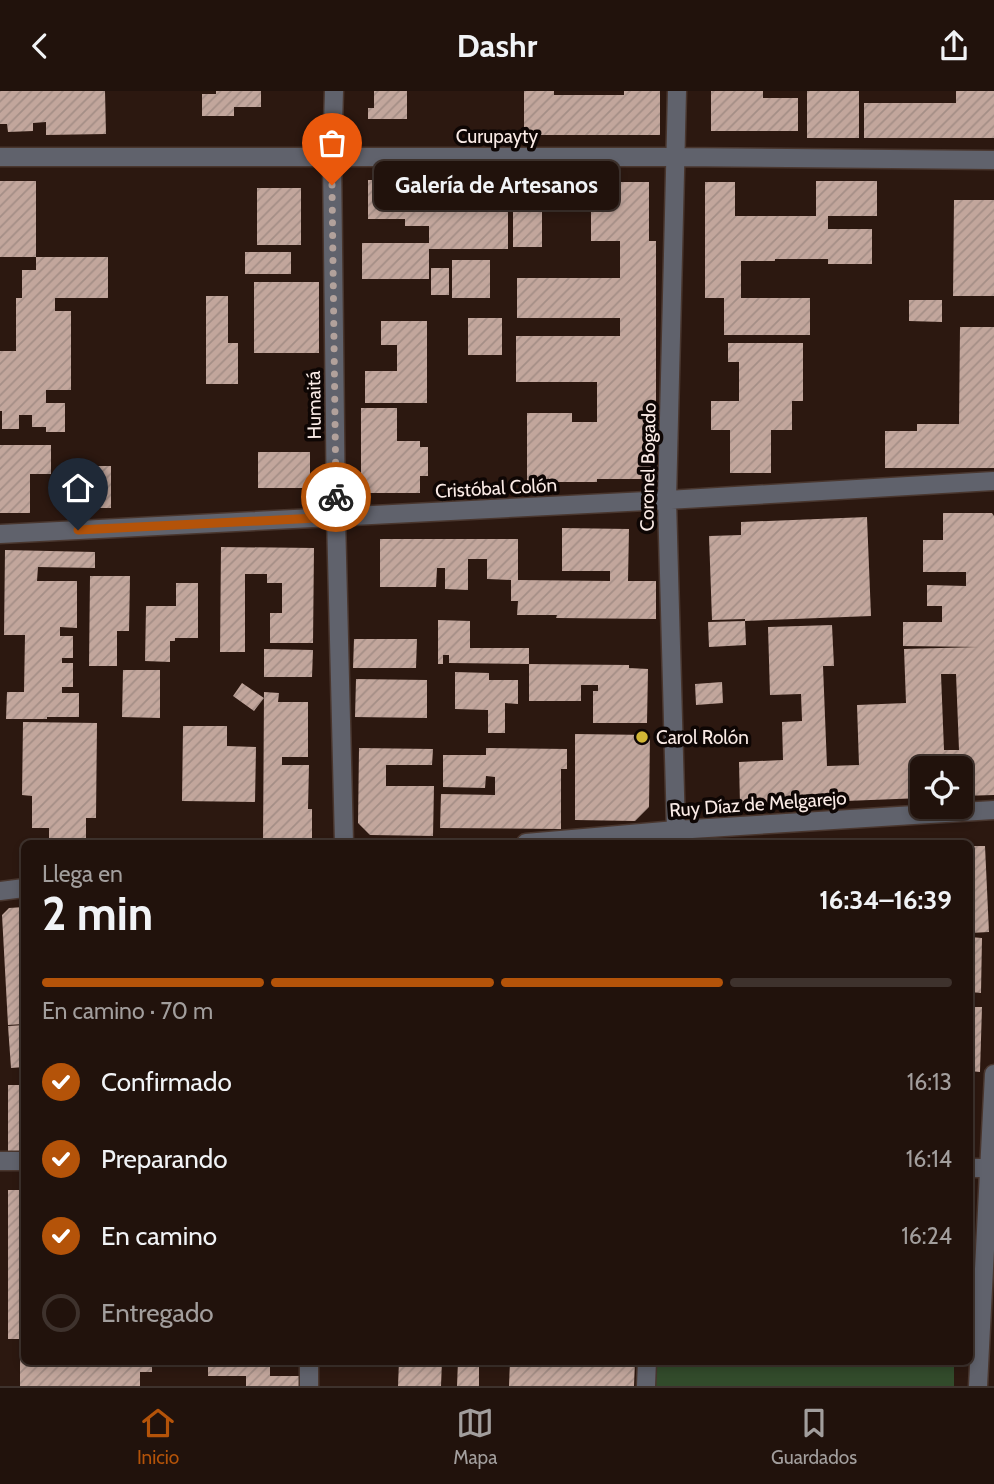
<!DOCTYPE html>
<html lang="es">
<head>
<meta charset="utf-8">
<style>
	:root { --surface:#21120c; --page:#291b15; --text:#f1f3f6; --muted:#a29e9d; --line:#3e322d; --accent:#b45309 }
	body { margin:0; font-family:Cabin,sans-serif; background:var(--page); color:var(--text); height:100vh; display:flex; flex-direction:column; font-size:26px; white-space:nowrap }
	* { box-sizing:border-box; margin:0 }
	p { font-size:23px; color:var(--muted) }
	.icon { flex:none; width:38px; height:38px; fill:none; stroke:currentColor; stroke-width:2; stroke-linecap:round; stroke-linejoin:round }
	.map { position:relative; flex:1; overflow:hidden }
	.panel { position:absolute; left:21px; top:749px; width:952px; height:525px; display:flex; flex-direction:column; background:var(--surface); border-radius:10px; box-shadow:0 4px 10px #0003,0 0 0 2px var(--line) }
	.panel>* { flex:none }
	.buttons { position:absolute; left:910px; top:665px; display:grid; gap:14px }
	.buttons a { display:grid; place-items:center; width:63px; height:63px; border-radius:10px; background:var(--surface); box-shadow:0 4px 10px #0003,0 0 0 2px var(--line); font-size:35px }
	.pin { position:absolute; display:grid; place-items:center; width:60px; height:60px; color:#fff; margin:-72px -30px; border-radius:50% 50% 50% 0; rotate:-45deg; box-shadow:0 0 7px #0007 }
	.pin .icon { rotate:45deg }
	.courier { position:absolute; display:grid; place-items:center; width:70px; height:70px; margin:-35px; border:5px solid #b45309; border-radius:50%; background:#fff; color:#222; box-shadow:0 2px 9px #0007 }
	.bubble { position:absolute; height:49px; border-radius:10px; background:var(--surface); box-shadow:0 4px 10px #0003,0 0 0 2px var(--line); font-size:23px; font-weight:700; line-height:49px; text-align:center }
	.head em { font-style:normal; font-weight:700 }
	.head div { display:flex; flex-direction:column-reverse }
	.head { display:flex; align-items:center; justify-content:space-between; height:119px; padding:0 21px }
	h1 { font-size:46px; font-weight:700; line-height:52px }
	.bar { display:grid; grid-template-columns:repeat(4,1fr); gap:10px 7px; align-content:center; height:84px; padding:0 21px }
	.bar i { height:9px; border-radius:5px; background:var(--line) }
	.bar .selected { background:var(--accent) }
	.bar p { grid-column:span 4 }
	ol { padding:0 21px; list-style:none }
	li { display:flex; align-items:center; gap:21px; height:77px }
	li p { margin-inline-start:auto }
	li .icon { padding:7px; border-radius:50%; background:var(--accent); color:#fff; stroke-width:4 }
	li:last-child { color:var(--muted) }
	li i { width:38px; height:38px; border:4px solid var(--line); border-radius:50% }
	header { display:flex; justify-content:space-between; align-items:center; height:91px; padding:0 21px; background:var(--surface); font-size:32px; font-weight:700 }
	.menu { display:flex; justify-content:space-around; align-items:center; height:98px; border-top:2px solid var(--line); background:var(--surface); font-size:19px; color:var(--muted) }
	.menu a { display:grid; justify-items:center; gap:4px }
	.menu .selected { color:var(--accent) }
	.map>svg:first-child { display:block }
</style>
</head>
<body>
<header><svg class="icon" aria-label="back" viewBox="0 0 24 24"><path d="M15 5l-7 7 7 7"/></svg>Dashr<svg class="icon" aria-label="share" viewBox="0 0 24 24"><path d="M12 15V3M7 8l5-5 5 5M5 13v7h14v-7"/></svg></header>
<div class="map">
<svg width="994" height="1295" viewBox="0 0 994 1295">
	<defs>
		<pattern id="building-hatch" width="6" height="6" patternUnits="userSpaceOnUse" patternTransform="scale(1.75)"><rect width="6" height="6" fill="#c2a69c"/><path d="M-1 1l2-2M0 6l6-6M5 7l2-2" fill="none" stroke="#a48e86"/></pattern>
	</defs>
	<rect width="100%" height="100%" fill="#2c1810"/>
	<path fill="#324b2b" d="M655 1271H954V1295H654Z"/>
	<path fill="url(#building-hatch)" fill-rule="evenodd" d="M0 0H105L106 43 46 44V31L33 32V40L8 41 7 33H0Z
		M216 0H261V16H234V25H202V3H216Z
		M374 0H407V28H368V17H374Z
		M524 0H554V4H624V0H660V44H524Z
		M711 0H763V7H798V40H711Z
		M807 0H859V47H807Z
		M956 0H994V47H864V12H956Z
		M513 88H542V156H513Z
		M368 89H429V119H443V94H460V110H483V94H496V119H508V158H429V188H362V152H429V135H405V128H368Z
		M0 90H36V166H0Z
		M816 90H877V125H828V138H872V173H828V168H775V170H741V207H810V244H724V207H705V91H735V125H816Z
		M562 91H649V150H656V388H597V391H527V322H572V331H597V291H516V245H620V227H517V187H620V150H591V118H562Z
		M257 97H301V154H257Z
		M954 109H994V205H953Z
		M245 161H291V183H245Z
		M36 166H108V207H55V220H71V299H46V312H65V341H46V336H32V324H19V338H2V320H0V260H16V207H22V179H36Z
		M452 169H490V207H452Z
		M431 177H449V204H431Z
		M254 191H319V262H254Z
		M206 205H228V252H238V293H206Z
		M909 209H942V231L909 230Z
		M468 227H502V264H468Z
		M381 230H427V312H365V280H397V254H381Z
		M960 236H994V377H885V340H917V333H959Z
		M728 252H803V310H792V339H771V382H730V339H711V310H739V271H728Z
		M361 317H397V350H420V356H428V385H420V402H361Z
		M0 354H51V383H30V422H0Z
		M258 361H310V397H258Z
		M67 375H111V417H67Z
		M943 422H992L994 425V704L961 705V677H922V707L740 714 739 671 783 669 782 631 802 630 801 603 770 604 768 536 832 534 834 575H823L827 675 859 674 857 614 906 612 904 558 978 556 903 555V531H942V515H927V494L966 495V481H923V449H943ZM941 583H956L959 659H944Z
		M867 426 871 525 745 530V528L712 529 709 445 741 444V431Z
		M562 437 629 438 628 490H656V528L556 527 557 524H517L518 510H511V489L487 488V468H468V499L445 498V477H437L436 496H380V448H518V489L610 490V480H562Z
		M221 456 314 457 313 552H270V522H282V492H267V483H245V561H220Z
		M5 459 95 461V477L38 476 37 490H77V537L60 536V545H73V567H62V572H73V596H62V602H79V626H47V628H6L7 601H24L25 544H4Z
		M90 485H130L129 540H117V575H89Z
		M176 492H198V547H175V550H170V571L145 570 146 515H176Z
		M438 529 470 530V557H529V573L629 574V577L648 578 647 632H593V600H598V594H581V610H529V573L449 572V564H443V573H438Z
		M745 530 746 554 709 556 708 531Z
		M354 548H417L416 577H353Z
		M264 558 313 559 312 586H264Z
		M123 579H160V627L122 626Z
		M455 581 489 582V589H518V613L505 612V642H488V619L455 618Z
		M356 588 427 589V627L355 626Z
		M722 591 723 612 696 614 695 593Z
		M242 592 264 607 254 620 233 605Z
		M264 601 279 602 278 611H308V666H282V674H309L308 718H312V752H263Z
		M23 631 97 632 96 727H86V748H49V737H32V705L22 704Z
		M183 635H227V655L256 656 255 711 182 710Z
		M575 643 650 644 649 716 635 730 575 729Z
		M359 657 433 658 432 674H386V695H434L433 745 370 744 358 732Z
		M486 657 567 658V678H561V738L440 737 441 703 495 704V686L486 685 485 697 443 696V664H486Z
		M970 755H985L989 841 970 842Z
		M24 816V933L8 934 2 824 9 817Z
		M970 846 982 847 981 902 970 901Z
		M970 916H982L980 981 970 980Z
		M24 934V976L11 977 8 935Z
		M970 982H975L974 1062H970Z
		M8 994H24V1066H8Z
		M8 1099H24V1248H8Z
		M20 1263H24V1270H152V1281H140V1295H20Z
		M208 1270H270V1285H304V1295H246V1285H208Z
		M399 1270H442L441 1295H398Z
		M458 1270H479V1295H457Z
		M510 1270H635L634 1295H509Z"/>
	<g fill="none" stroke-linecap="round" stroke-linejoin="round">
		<g stroke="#49362e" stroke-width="21">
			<path id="minor" d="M334 0 332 66 336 426 344 752
				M0 66H676L994 69
				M0 443 667 409 994 390
				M526 752 676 739 994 719
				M675 752 676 739 667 409 677 0
				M0 800 24 797
				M0 1070H24
				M970 1077H994
				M309 1295V1270
				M646 1295 647 1270
				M978 1295 994 983"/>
		</g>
		<use href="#minor" stroke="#60626c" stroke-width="18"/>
	</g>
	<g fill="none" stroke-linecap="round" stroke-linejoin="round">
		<path stroke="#b2a19b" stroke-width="7" stroke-dasharray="0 12.6" d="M332 94 336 406"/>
		<path stroke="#b45309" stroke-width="9" d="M78 439 336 426V406"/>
	</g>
	<circle fill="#d2b635" stroke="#0e0604" stroke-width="2.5" cx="642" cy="646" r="7"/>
	<g text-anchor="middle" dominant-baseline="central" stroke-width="7" stroke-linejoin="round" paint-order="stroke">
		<g font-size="19" fill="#faebe6" stroke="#0e0604">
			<text x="497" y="45">Curupayty</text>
			<text transform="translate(314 314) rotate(-91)">Humaitá</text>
			<text transform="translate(648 376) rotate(-89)">Coronel Bogado</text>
			<text transform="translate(496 397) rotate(-3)">Cristóbal Colón</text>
			<text transform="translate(758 713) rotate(-4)">Ruy Díaz de Melgarejo</text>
		</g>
		<g font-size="19" fill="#faebe6" stroke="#0e0604" text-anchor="start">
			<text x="656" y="646">Carol Rolón</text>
		</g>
	</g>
</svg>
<div class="buttons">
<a><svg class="icon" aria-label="locate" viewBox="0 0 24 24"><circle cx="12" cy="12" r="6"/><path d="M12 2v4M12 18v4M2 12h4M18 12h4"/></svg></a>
</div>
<div class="pin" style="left:332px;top:94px;background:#ea580c"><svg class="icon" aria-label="bag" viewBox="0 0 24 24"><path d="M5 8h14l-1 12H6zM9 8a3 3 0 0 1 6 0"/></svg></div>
<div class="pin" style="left:78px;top:439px;background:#1f2937"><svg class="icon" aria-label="home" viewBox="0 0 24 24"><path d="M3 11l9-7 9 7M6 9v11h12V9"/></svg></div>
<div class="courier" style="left:336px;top:406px"><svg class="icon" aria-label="bike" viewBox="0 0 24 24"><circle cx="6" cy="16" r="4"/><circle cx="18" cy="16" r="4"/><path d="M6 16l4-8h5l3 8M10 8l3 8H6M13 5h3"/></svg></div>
<div class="bubble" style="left:374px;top:70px;width:245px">Galería de Artesanos</div>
<section class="panel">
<div class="head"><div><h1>2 min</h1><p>Llega en</p></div><em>16:34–16:39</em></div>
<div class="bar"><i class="selected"></i><i class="selected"></i><i class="selected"></i><i></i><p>En camino · 70 m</p></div>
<ol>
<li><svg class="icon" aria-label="check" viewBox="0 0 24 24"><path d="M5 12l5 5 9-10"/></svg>Confirmado<p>16:13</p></li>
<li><svg class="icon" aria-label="check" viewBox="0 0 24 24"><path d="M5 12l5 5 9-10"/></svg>Preparando<p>16:14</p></li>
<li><svg class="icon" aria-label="check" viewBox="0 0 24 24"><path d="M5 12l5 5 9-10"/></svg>En camino<p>16:24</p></li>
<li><i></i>Entregado</li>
</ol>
</section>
</div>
<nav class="menu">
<a class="selected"><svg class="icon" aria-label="home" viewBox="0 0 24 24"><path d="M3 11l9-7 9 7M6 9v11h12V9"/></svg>Inicio</a>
<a><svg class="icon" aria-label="map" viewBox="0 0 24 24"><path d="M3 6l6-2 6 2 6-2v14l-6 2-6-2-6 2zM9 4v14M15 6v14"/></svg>Mapa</a>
<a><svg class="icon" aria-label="saved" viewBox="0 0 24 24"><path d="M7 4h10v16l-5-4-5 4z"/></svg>Guardados</a>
</nav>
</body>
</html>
